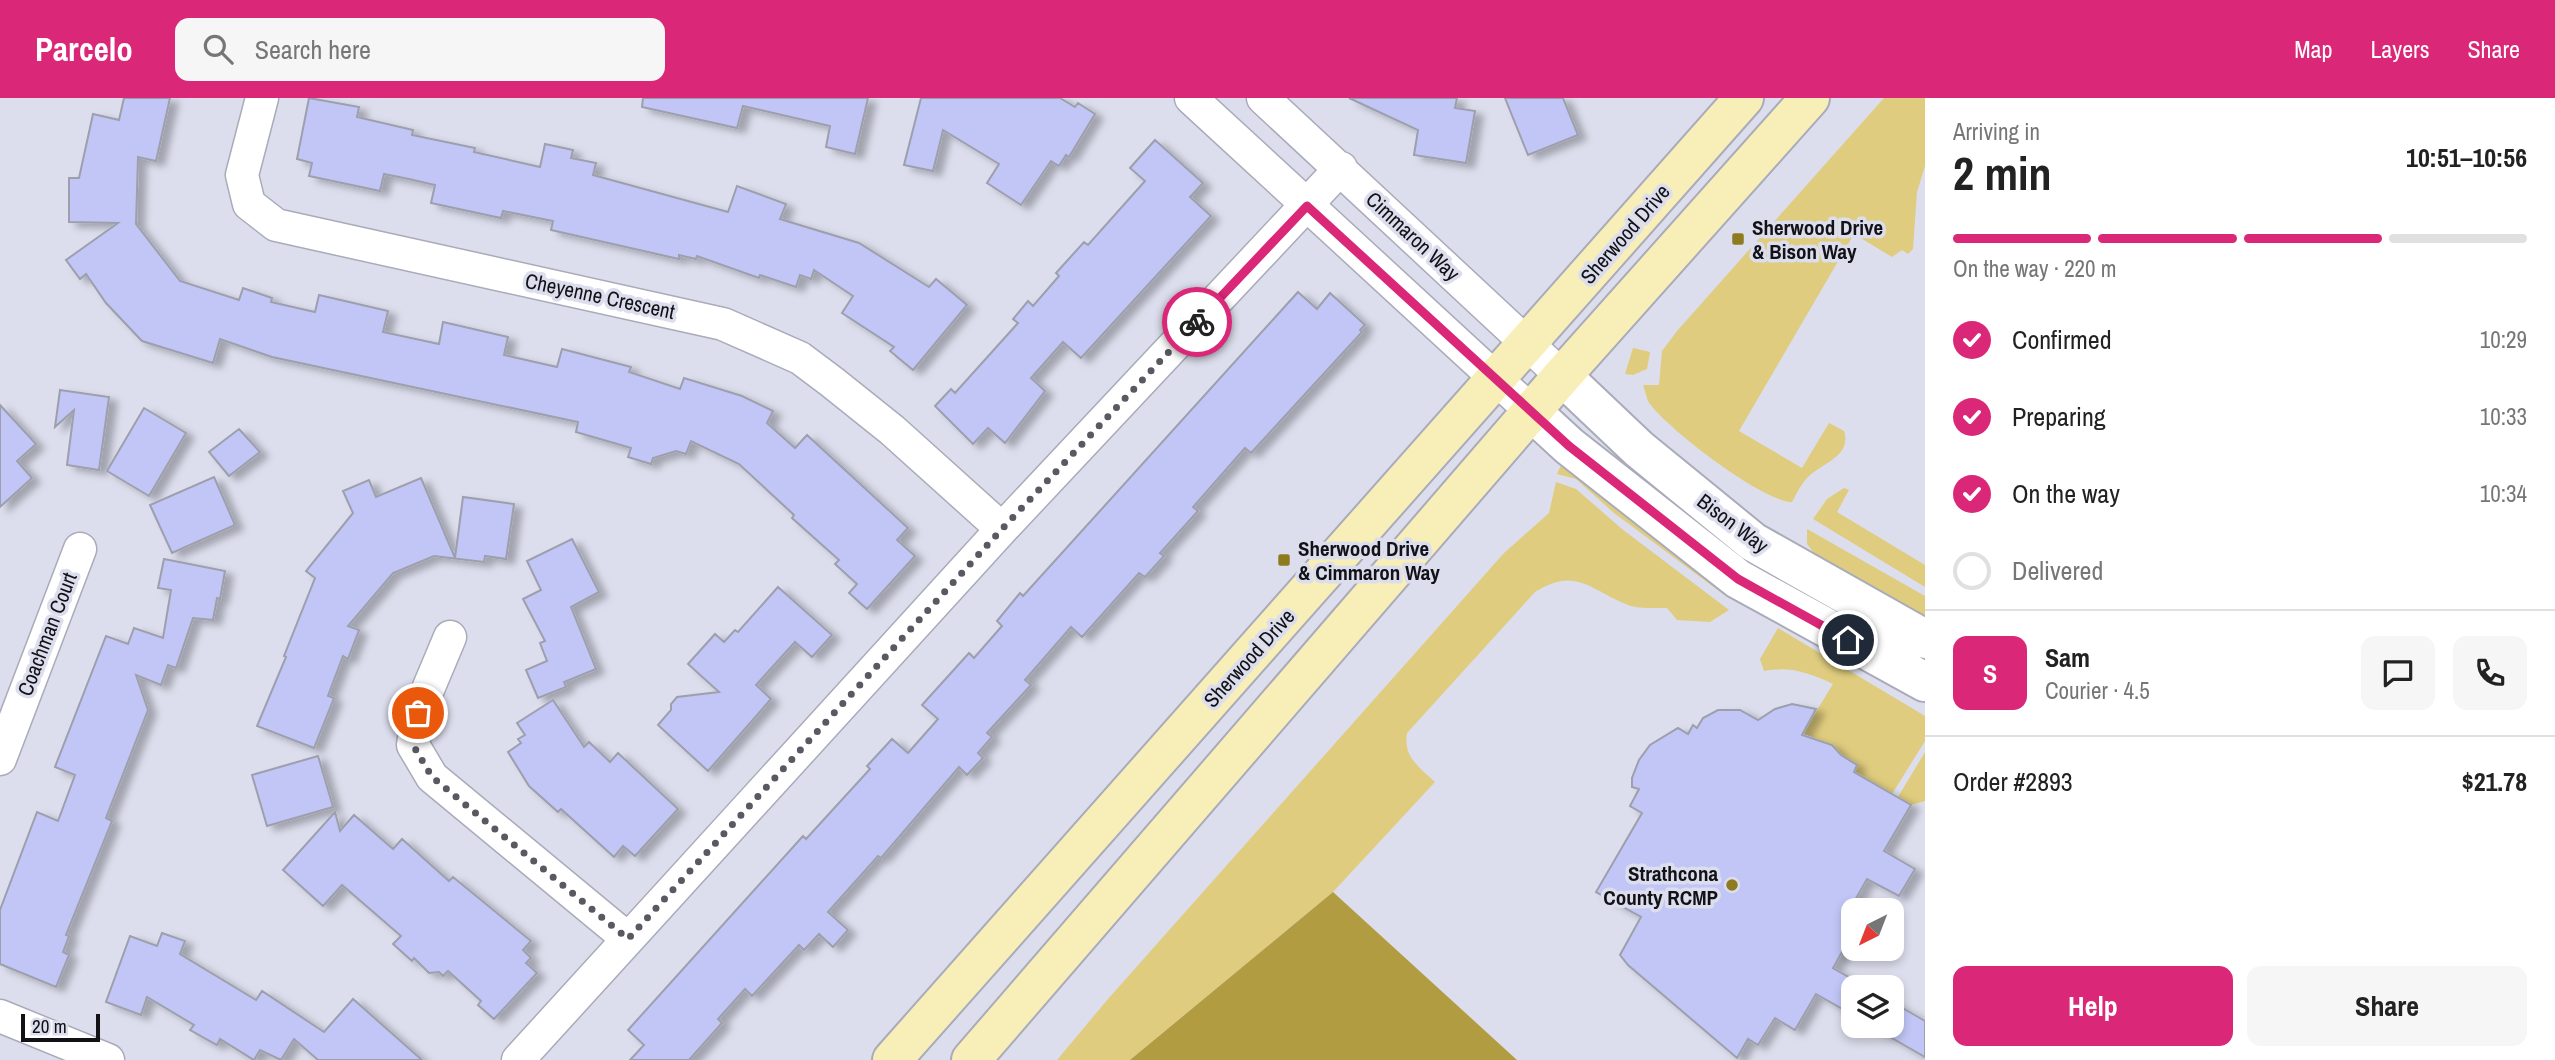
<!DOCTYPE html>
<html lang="en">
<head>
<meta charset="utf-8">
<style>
	:root { --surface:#fff; --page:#f6f6f6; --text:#222; --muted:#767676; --line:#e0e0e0; --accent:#db2777 }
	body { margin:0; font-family:"Archivo Narrow",sans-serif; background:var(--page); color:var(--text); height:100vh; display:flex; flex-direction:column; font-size:26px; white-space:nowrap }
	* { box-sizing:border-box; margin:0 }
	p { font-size:23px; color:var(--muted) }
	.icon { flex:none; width:38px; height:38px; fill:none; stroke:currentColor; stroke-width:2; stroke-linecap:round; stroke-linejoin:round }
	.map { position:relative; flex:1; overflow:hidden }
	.sheet { display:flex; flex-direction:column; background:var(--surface); width:630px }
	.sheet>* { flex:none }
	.needle { width:46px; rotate:222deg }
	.tools { position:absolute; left:1841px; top:800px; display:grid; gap:14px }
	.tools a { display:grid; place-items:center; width:63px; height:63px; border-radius:14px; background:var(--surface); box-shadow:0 4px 10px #0003; font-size:35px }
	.scale { position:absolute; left:21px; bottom:18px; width:79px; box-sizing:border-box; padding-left:7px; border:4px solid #111116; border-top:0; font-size:19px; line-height:24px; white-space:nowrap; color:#111116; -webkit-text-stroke:5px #dcdeed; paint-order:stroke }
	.pin { position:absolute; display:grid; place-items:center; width:60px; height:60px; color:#fff; margin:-30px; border:4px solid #fff; border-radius:50%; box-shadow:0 2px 7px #0007 }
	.courier { position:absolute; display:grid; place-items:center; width:70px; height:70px; margin:-35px; border:5px solid #db2777; border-radius:50%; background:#fff; color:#222; box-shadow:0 2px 9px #0007 }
	.overview em { font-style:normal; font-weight:700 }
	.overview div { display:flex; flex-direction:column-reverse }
	.overview { display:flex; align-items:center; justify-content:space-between; height:119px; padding:0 28px }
	h1 { font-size:46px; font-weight:700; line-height:52px }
	.bar { display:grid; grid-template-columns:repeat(4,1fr); gap:10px 7px; align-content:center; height:84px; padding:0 28px }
	.bar i { height:9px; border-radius:5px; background:var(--line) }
	.bar .on { background:var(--accent) }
	.bar p { grid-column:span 4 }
	.line { display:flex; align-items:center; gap:18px; padding:0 28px; border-top:2px solid var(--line) }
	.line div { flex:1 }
	.round { display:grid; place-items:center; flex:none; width:74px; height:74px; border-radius:14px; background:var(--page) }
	ol { padding:0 28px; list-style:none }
	li { display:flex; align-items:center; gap:21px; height:77px }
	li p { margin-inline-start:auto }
	li .icon { padding:7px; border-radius:50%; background:var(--accent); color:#fff; stroke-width:4 }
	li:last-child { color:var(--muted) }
	li i { width:38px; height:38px; border:4px solid var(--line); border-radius:50% }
	.cta { display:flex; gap:14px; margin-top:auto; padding:14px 28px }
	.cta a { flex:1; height:80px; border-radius:14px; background:var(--accent); color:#fff; font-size:28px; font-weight:700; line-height:80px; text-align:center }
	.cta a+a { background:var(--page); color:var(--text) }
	header { display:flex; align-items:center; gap:42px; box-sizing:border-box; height:98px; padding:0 35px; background:var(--accent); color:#fff }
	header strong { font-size:33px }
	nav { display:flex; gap:38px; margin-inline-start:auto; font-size:24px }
	.search { width:490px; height:63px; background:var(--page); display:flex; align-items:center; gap:18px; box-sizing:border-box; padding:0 24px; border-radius:14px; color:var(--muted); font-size:26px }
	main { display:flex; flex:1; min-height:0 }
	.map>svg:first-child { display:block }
</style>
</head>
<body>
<header>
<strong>Parcelo</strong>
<div class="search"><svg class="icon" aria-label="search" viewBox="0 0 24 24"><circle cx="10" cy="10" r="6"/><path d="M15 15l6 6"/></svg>Search here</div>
<nav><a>Map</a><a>Layers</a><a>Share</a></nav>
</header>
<main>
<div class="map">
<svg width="1925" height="962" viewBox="0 0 1925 962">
	<defs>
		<filter id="shadow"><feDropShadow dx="8" dy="4.5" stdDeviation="3.5" flood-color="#0004"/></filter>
	</defs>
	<rect width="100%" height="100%" fill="#dcdeed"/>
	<path fill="#dfcc7e" d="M1884 0H1925V68L1917 94 1913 151 1908 156 1902 152 1892 159 1854 136 1739 333 1802 370 1829 325 1844 333C1852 358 1822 365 1808 379 1801 386 1797 395 1792 404 1763 404 1663 328 1648 303 1646 298 1645 292 1643 287H1659L1662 253 1677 233Z
		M1633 250 1650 254 1647 271 1633 277 1625 276Z
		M1561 367 1565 368 1733 495 1727 499 1614 415 1576 381 1557 376Z
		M1556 384 1576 391 1622 431 1729 512 1710 524 1677 522 1667 510C1655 510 1639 511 1628 507 1590 492 1576 468 1535 494L1407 635C1403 659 1419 669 1435 684L1333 794 1130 962H1057L1108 901 1504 455 1549 415Z
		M1844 390 1849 392 1837 414 1925 467V489L1813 421 1827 401Z
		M1807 431 1925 498V523L1819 461 1807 446Z
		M1778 530 1925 618V643L1892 696 1854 674 1857 667 1841 657 1832 647 1803 635 1833 586C1809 575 1791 568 1764 573L1760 561Z
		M1925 654V703L1911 707 1898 699Z"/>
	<path fill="#b19c42" d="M1333 794 1517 962H1130Z"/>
	<path fill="#c1c6f6" stroke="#9d9fad" stroke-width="2" filter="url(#shadow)" d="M124 0H170L156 63 138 59 136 126 180 183 239 202 243 190 272 200 271 204 315 214 319 197 388 213 383 234 439 246 443 224 508 239 504 257 557 269 562 251 631 269 629 274 680 291 684 280 742 298 773 313 767 325 795 350 807 337 908 430 897 442 915 458 867 511 849 495 857 486 835 466 839 462 792 420 794 417 739 366 691 343 686 356 676 353 653 360 651 366 628 359 631 350 576 334 578 324 272 259 220 241 213 265 142 243 106 205 86 176 80 181 66 162 118 125 69 124V80H79L93 16 119 22Z
		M309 0 359 9 357 19 413 32 412 37 475 50 474 54 540 69 545 46 573 52 571 60 596 65 593 77 728 114 737 88 786 106 780 121 859 145 929 189 936 181 967 207 913 272 890 253 894 249 842 215 853 198 814 172 811 181 800 177 796 189 760 177 759 180 697 158 696 161 679 157V161L551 132 553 123 503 113 501 120 431 105 435 87 409 81 384 76 380 93 309 78 312 65 297 61Z
		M643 0H868L855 56 826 49 830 28 743 8 737 30 642 9Z
		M921 0H1060L1075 9 1078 5 1095 16 1069 59 1066 57 1059 68 1051 63 1021 107 987 85 999 66 943 32 933 73 904 67Z
		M1349 0H1457L1455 10 1475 13 1466 65 1414 57 1418 32Z
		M1505 0H1563L1578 37 1528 57Z
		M1155 42 1203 85 1190 99 1211 118 1081 260 1063 244 1031 280 1045 293 1005 345 988 330 973 346 935 308 951 291 955 295 1018 225 1013 221 1028 203 1033 208 1059 178 1056 175 1084 144 1088 147 1145 83 1130 70Z
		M1298 194 1317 211 1330 195 1365 227 1360 232 1362 234 1251 355 1245 350 1193 409 1198 413 1160 455 1164 458 1145 479 1139 475 1082 539 1071 529 1025 582 1031 587 987 635 992 639 978 655 983 660 967 677 959 669 881 760 878 758 828 814 848 832 833 849 819 836 804 852 799 847 752 898 745 891 718 921 722 925 689 962H630L644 947 628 932 803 738 806 741 870 671 867 668 892 641 908 655 938 621 922 607 969 555 974 560 1002 528 997 523 1020 495 1023 498Z
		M60 292 109 299 99 372 67 367 74 312 55 329Z
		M0 307 36 346 17 363 32 380 0 409Z
		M144 310 186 335 149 398 107 373Z
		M239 331 260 354 229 378 209 354Z
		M214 379 235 427 172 455 150 407Z
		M421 380 455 460 463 399 514 406 506 461 485 458 484 464 434 458 393 475 348 528 359 532 348 561 343 558 328 598 334 600 314 650 257 628 286 559 284 558 315 480 306 473 353 415 343 393 369 382 376 399Z
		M572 441 599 494 571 509 596 571 564 584 566 589 538 600 526 572 547 563 540 545 545 543 523 501 541 492 527 463Z
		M164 461 225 473 220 501 217 500 213 522 193 520 176 570 168 567 161 587 136 577 148 612 106 720 112 723 66 837 69 838 63 854 69 857 56 889 0 866V812L37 714 58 723 75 677 55 669 106 538 128 546 134 530 163 540 171 492 158 490Z
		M778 489 832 537 812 559 795 544 756 587 771 601 708 673 658 627 671 612V606L677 599 719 594 688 566 715 536 724 544 735 532 738 534Z
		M553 602 584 649 589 644 610 664 618 655 678 711 635 758 623 748 614 759 561 711 558 714 529 688 508 654 521 645 518 641 525 637 517 625Z
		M1792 606 1816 611 1802 637 1832 647 1841 657 1857 667 1854 674 1911 707 1884 753 1915 771 1899 798 1867 781 1842 825 1853 834 1833 870 1866 889H1853V917L1816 896 1795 932 1775 920 1758 947 1748 941 1737 960 1628 867 1620 857 1641 819 1596 794 1642 715 1630 708 1639 691 1632 689V680L1639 662 1650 647 1678 630 1688 636 1693 627 1697 630 1703 620 1718 612H1740L1758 622 1775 611Z
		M318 658 333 709 267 728 252 677Z
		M335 714 340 733 354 717 393 751 402 741 449 783 453 779 531 843 523 852 531 860 526 865 537 875 494 921 478 907 481 903 448 873 443 878 439 874 429 875 414 860 412 863 393 846 401 838 342 787 323 808 283 772Z
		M162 835 185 843 180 856 256 902 262 893 324 934 353 901 422 962H318L294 941 281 962 260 952 254 962 220 941 217 947 190 932 194 927 147 899 141 917 106 904 130 838 157 848Z
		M1892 904 1925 923V959L1871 928H1892Z"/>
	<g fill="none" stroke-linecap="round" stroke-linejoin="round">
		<g stroke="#a9abb9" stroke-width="35">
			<path id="minor" d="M262 0 242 77 249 106 276 127 723 226 800 260 832 284 892 332 1002 431
				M1191 0 1531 313
				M1263 0 1562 278
				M450 539 418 615 413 647 432 679 628 841
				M0 661 80 451
				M0 918 108 962
				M518 962 1002 431 1341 70"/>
		</g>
		<g stroke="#a9abb9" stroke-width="42">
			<path id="tertiary" d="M1562 278 1639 351 1753 444 1925 541
				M1531 313 1569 348 1738 481 1925 584"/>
		</g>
		<g stroke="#a9abb9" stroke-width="42">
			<path id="secondary" d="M892 962 1744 0
				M971 962 1562 278 1810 0"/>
		</g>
		<use href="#minor" stroke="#fff" stroke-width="32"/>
		<use href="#tertiary" stroke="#fff" stroke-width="38"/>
		<use href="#secondary" stroke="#f8eeb8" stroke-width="38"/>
	</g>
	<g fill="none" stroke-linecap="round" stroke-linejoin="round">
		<path stroke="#585961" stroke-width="7" stroke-dasharray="0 12.6" d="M418 615 413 647 432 679 628 841 1002 431 1197 224"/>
		<path stroke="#db2777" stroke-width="9" d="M1197 224 1307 108 1569 348 1738 481 1848 542"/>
	</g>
	<g fill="#8e7a1f" stroke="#dcdeed" stroke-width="2.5">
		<rect x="1731" y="134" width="14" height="14" rx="3.5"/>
		<rect x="1277" y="455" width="14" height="14" rx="3.5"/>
		<circle cx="1732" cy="787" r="7"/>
	</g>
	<g text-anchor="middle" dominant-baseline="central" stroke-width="7" stroke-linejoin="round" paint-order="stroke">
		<g font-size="21" font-weight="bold" fill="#111116" stroke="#dcdeed" text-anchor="start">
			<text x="1752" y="129">Sherwood Drive<tspan x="1752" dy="24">&amp; Bison Way</tspan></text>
			<text x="1298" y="450">Sherwood Drive<tspan x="1298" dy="24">&amp; Cimmaron Way</tspan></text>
			<text x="1718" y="775" text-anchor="end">Strathcona<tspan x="1718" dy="24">County RCMP</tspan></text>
		</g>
		<g font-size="21" fill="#111116" stroke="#dcdeed">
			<text transform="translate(1625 136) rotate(-49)">Sherwood Drive</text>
			<text transform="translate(1413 138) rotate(43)">Cimmaron Way</text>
			<text transform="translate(600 198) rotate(12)">Cheyenne Crescent</text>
			<text transform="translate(1733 425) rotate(37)">Bison Way</text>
			<text transform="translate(47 536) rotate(-69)">Coachman Court</text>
			<text transform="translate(1249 560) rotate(-48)">Sherwood Drive</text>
		</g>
	</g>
</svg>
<div class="tools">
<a><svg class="needle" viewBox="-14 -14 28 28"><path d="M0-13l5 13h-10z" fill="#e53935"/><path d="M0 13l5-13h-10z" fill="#767676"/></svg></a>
<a><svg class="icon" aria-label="layers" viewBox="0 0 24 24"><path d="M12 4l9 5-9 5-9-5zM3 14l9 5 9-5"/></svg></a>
</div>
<div class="scale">20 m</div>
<div class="pin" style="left:418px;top:615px;background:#ea580c"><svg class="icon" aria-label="bag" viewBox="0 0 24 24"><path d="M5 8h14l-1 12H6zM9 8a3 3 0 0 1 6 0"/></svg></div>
<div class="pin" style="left:1848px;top:542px;background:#1f2937"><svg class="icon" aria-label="home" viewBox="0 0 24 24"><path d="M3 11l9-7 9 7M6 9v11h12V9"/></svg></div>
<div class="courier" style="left:1197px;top:224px"><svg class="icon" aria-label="bike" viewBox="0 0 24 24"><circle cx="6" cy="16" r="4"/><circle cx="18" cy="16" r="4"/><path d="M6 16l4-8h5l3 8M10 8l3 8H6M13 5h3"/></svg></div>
</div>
<section class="sheet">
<div class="overview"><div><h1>2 min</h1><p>Arriving in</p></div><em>10:51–10:56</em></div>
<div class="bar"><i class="on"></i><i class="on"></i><i class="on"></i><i></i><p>On the way · 220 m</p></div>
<ol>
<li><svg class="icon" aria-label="check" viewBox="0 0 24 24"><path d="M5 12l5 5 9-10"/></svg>Confirmed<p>10:29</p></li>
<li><svg class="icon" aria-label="check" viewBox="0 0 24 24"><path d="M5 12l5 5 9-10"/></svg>Preparing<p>10:33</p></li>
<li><svg class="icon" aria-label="check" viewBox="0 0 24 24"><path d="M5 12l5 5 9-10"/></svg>On the way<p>10:34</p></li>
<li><i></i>Delivered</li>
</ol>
<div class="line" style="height:126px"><b class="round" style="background:var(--accent);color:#fff">S</b><div><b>Sam</b><p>Courier · 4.5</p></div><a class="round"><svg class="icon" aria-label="chat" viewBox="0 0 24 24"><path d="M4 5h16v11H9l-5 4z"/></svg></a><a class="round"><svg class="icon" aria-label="phone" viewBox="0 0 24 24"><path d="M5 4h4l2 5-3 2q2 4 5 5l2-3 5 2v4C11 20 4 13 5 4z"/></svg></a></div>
<div class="line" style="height:91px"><div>Order #2893</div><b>$21.78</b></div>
<div class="cta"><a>Help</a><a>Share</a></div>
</section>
</main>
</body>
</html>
